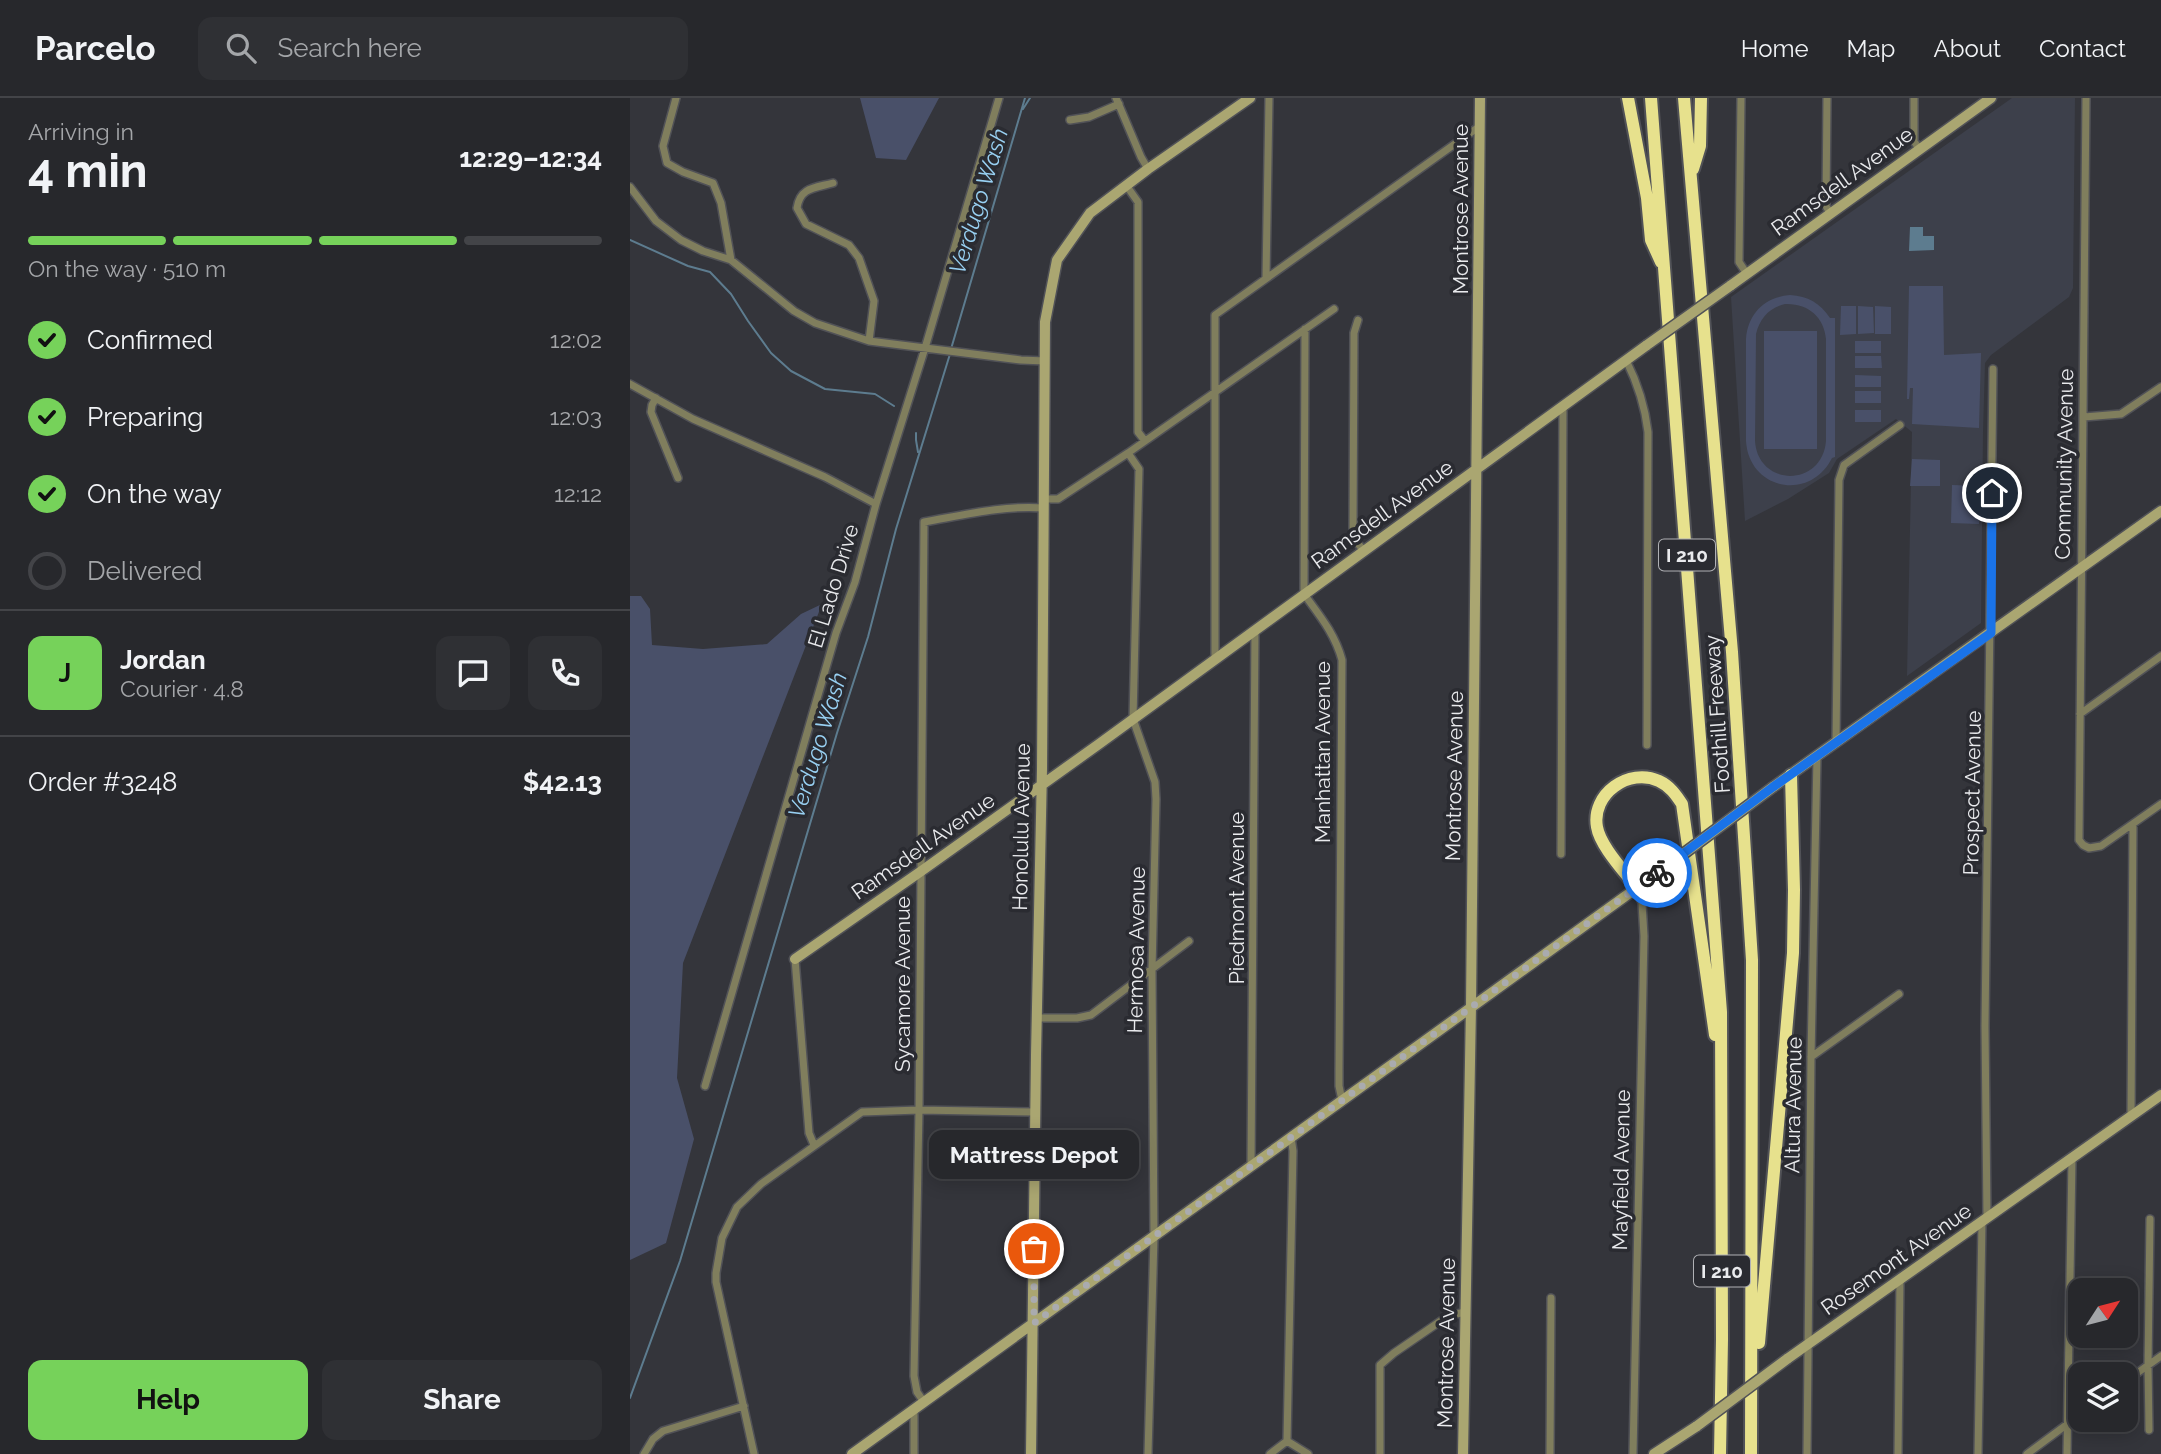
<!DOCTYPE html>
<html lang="en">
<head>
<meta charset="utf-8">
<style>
	:root { --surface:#27282c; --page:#2f3034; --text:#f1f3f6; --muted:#a4a6a9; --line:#434448; --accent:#76d25a }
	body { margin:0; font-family:Raleway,sans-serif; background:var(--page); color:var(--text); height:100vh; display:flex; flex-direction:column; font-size:26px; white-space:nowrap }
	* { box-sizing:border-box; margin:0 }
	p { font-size:23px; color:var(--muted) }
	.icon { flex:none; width:38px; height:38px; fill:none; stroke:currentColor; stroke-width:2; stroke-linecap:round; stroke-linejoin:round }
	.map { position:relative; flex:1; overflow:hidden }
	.details { display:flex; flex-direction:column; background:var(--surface); width:630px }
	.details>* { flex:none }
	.needle { width:46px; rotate:54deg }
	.buttons { position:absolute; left:1438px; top:1180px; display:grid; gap:14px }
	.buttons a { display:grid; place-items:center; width:70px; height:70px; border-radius:14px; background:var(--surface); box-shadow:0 4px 18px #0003,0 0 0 2px var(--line); font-size:35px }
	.pin { position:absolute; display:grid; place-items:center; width:60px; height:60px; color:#fff; margin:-30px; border:4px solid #fff; border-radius:50%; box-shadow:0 2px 7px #0007 }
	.courier { position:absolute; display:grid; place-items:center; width:70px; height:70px; margin:-35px; border:5px solid #1a73e8; border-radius:50%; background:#fff; color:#222; box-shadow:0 2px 9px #0007 }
	.bubble { position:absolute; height:49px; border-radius:14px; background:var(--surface); box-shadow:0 4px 18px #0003,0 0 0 2px var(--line); font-size:23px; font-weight:700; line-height:49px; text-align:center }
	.summary em { font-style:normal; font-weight:700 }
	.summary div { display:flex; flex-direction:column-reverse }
	.summary { display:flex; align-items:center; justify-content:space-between; height:119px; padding:0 28px }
	h1 { font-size:46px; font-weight:700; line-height:52px }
	.bar { display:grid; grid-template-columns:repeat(4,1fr); gap:10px 7px; align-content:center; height:84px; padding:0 28px }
	.bar i { height:9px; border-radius:5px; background:var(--line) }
	.bar .current { background:var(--accent) }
	.bar p { grid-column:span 4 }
	.line { display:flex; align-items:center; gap:18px; padding:0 28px; border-top:2px solid var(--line) }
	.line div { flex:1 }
	.round { display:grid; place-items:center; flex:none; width:74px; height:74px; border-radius:14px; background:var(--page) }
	ol { padding:0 28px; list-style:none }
	li { display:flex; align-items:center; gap:21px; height:77px }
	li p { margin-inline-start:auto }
	li .icon { padding:7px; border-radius:50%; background:var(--accent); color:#111; stroke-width:4 }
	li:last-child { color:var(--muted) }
	li i { width:38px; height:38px; border:4px solid var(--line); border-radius:50% }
	.action { display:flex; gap:14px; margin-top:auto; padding:14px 28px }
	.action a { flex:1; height:80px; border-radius:14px; background:var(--accent); color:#111; font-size:28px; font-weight:700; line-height:80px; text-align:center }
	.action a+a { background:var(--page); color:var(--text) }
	header { display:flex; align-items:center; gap:42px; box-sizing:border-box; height:98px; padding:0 35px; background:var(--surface); border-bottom:2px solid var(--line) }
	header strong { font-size:33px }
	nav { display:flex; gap:38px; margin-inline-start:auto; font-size:24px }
	.search { width:490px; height:63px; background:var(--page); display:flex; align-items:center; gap:18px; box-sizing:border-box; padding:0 24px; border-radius:14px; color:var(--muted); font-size:26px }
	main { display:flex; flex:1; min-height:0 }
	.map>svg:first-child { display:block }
</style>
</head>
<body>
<header>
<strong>Parcelo</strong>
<div class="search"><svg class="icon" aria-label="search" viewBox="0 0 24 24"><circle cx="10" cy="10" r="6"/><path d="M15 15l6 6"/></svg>Search here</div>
<nav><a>Home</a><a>Map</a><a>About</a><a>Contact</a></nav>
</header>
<main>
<section class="details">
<div class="summary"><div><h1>4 min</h1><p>Arriving in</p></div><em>12:29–12:34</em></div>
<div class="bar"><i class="current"></i><i class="current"></i><i class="current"></i><i></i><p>On the way · 510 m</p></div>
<ol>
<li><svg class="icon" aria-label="check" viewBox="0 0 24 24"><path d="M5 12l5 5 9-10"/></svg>Confirmed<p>12:02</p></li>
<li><svg class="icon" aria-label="check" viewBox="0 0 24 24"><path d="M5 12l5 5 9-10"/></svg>Preparing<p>12:03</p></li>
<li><svg class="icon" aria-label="check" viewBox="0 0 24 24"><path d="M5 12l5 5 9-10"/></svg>On the way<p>12:12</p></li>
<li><i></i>Delivered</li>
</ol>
<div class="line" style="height:126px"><b class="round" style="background:var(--accent);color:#111">J</b><div><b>Jordan</b><p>Courier · 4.8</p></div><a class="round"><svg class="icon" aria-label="chat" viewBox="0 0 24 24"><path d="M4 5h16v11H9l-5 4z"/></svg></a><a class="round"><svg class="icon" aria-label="phone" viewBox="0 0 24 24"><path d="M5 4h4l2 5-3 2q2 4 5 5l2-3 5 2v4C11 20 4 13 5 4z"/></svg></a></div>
<div class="line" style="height:91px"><div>Order #3248</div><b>$42.13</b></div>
<div class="action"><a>Help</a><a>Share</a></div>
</section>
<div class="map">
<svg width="1531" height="1356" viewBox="0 0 1531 1356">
	<rect width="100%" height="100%" fill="#34353b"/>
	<path fill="#3d404b" d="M1382 0H1445L1443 190 1439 199 1361 257 1355 265 1353 334 1351 525 1277 578 1282 334 1266 321 1207 361 1199 375 1158 401 1115 423 1101 199Z"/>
	<path fill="#495069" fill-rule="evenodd" d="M230 0H309L276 62 246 60Z
		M1279 188H1313L1314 257 1351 255 1349 330 1282 326 1283 290H1280L1279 301H1277Z
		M1160 197C1178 198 1190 205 1200 220H1205V359L1202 360C1180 404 1119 392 1116 343V241C1118 215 1135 199 1160 197ZM1155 206C1178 205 1194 219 1196 241V343C1192 390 1128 389 1125 343L1126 236C1130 220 1139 210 1155 206Z
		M1211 208H1226V236L1210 237Z
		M1228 208 1243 209 1244 235 1228 236Z
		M1245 208 1261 209V236H1245Z
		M1134 233H1187V351H1134Z
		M1225 243H1251V255H1225Z
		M1225 258H1251L1252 270H1225Z
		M1225 277 1251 278V289H1225Z
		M1225 293H1251V305H1225Z
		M1225 312H1251V324H1225Z
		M1282 361 1310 362V388H1280Z
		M1322 387 1349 388V426L1321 425Z
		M0 498H11L20 511 22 547 73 551 137 546 171 516 192 506 53 865 47 980 64 1041 36 1145 0 1162Z"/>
	<path fill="#5d7c8f" d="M1280 129H1293V138H1304V152L1279 153Z"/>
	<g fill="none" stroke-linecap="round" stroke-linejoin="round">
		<path stroke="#5d7c8f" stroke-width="2" d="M393 11 400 0
			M0 142 58 168 80 174 101 196 118 223 141 255 161 273 195 291 245 296 264 308
			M321 251 395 0
			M286 335V342L288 354
			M0 1300 50 1163 207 635 238 539 266 431 320 256"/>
		<g stroke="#515257" stroke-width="10">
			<path id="street" d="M46 0 33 48 37 65 53 74 83 85 91 105 101 162
				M486 0 511 59 518 71
				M1111 0 1109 164 1117 176
				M1197 0 1196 108 1200 115
				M1284 0V43L1289 51
				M1456 0 1449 742 1453 747 1459 750 1471 748 1531 706
				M440 22 459 19 489 6
				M203 85C185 90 170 89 167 110L176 126 219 147 229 160 244 203 239 243
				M496 87 508 104V334L515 343
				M0 89 26 123 51 142 73 153 101 162 164 213 185 225 239 243 391 262 415 263
				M636 180 639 0
				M728 222 724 235 723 430 725 442 734 453
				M675 231 674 496C690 518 705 536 712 562L709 972V988L712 1002
				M996 262C1008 286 1015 308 1018 334L1017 647
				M0 286 63 321 195 379 246 406
				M26 300 22 307 21 314 48 380
				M1454 319 1491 316 1531 289
				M498 355 509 371 503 621 525 684 526 701 522 872 524 1139 518 1356
				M414 401H428L498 355 704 211
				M585 560V217L850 28
				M1450 616 1531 558
				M1206 645 1209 382 1214 367 1270 327
				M931 756 933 309
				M165 861 179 1035 184 1047
				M407 920H447L461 917 559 843
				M1181 959 1269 896
				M75 988 206 535 225 484 246 406 295 250 369 0
				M1501 1018 1503 726
				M621 1069 625 532
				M1357 1120 1355 928 1363 271
				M1496 1283 1531 1258
				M294 1304 287 1294 284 1278 289 1012 294 424C334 417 373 407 414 410
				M1519 1332 1518 1267 1520 1121
				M657 1343 678 1356
				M14 1356 23 1341 33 1333 114 1308
				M124 1356 86 1184V1175L92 1140 107 1109 131 1086 232 1014 289 1012 405 1014
				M284 1356V1311
				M640 1356 657 1343 663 1053 661 1039
				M750 1356V1267L764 1255 818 1218 835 1214
				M920 1356 921 1200
				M1003 1356 1014 838 1012 805 1006 789
				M1177 1356 1181 959 1187 659
				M1268 1356 1270 1181
				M1348 1356 1352 1124
				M1397 1356 1451 1316
				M1437 1356 1442 1061"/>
		</g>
		<g stroke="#515257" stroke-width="13">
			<path id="secondary" d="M1100 188 1361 0
				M1143 689 1531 413
				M165 861 290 774 469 646 1017 247
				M1157 1261 1531 997
				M222 1356 1033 771
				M401 1356 406 957 412 671 415 224 427 162 460 115 518 71 620 0
				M833 1356 841 908 850 0
				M1024 1356 1067 1328"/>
		</g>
		<g stroke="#515257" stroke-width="16">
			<path id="highway" d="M998 0 1017 100 1021 142 1031 164
				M1021 0 1091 914 1092 1241 1090 1356
				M1054 0 1102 554 1122 862 1121 1356
				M1063 71 1070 48 1071 0
				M1006 789C995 774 970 748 967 729 961 696 999 669 1029 683 1040 688 1046 697 1052 706L1085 937
				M1129 1245 1163 855 1164 792 1161 677"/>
		</g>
		<use href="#street" stroke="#807e5d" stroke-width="7"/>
		<use href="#secondary" stroke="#aaa671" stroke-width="10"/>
		<use href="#highway" stroke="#e7e18d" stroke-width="12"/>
		<g stroke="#515257" stroke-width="13" stroke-linecap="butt">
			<path id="secondary-bridge" d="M1017 247 1100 188
				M1033 771 1143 689
				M1067 1328 1157 1261"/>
		</g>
		<use href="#secondary-bridge" stroke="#aaa671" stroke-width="10"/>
	</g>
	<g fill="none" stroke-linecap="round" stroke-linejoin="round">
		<path stroke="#aaabaf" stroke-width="7" stroke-dasharray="0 12.6" d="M404 1151V1225L1027 775"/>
		<path stroke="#1a73e8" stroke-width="9" d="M1027 775 1143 689 1361 535 1362 395"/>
	</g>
	<g text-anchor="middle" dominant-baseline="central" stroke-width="7" stroke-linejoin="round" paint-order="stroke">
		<g fill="#2a2b31" stroke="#b0b1b5" stroke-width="2">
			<rect x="1029" y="441.5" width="56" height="31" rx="5"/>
			<rect x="1064" y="1157.5" width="56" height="31" rx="5"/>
		</g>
		<g font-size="19" font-weight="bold" fill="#e9eaed">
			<text x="1057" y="457">I 210</text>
			<text x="1092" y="1173">I 210</text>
		</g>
		<g font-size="21" fill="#e9eaed" stroke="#2a2b31">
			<text transform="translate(1212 83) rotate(-36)">Ramsdell Avenue</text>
			<text transform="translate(830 111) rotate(-90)">Montrose Avenue</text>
			<text transform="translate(1434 366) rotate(-89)">Community Avenue</text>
			<text transform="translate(752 416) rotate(-36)">Ramsdell Avenue</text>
			<text transform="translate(203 488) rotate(-73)">El Lado Drive</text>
			<text transform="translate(1087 616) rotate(-94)">Foothill Freeway</text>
			<text transform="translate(692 654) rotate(-90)">Manhattan Avenue</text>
			<text transform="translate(824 678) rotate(-89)">Montrose Avenue</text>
			<text transform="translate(1342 695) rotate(-89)">Prospect Avenue</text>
			<text transform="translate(391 729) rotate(-89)">Honolulu Avenue</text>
			<text transform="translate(293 748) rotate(-35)">Ramsdell Avenue</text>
			<text transform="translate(606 800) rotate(-90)">Piedmont Avenue</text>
			<text transform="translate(506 852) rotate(-89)">Hermosa Avenue</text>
			<text transform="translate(272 886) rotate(-90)">Sycamore Avenue</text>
			<text transform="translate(1163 1007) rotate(-89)">Altura Avenue</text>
			<text transform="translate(991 1072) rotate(-89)">Mayfield Avenue</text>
			<text transform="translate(1266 1161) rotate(-35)">Rosemont Avenue</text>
			<text transform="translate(816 1245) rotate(-89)">Montrose Avenue</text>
		</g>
		<g font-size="23" font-style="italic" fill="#98d0f2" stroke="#2a2b31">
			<text transform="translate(348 103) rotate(-73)">Verdugo Wash</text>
			<text transform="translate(187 647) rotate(-73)">Verdugo Wash</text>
		</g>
	</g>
</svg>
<div class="buttons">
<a><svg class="needle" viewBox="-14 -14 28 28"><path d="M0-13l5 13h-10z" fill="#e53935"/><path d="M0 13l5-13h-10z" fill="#a4a6a9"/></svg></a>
<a><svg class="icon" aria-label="layers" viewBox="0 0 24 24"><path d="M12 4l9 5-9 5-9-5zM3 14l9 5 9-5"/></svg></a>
</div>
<div class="pin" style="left:404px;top:1151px;background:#ea580c"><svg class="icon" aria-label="bag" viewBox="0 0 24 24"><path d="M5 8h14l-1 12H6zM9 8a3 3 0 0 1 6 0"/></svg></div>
<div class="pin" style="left:1362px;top:395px;background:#1f2937"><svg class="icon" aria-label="home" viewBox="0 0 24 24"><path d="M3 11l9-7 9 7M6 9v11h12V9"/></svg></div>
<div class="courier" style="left:1027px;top:775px"><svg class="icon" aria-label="bike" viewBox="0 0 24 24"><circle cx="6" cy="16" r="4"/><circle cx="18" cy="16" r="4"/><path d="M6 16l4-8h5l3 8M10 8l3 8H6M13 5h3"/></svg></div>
<div class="bubble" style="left:299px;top:1032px;width:210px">Mattress Depot</div>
</div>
</main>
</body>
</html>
